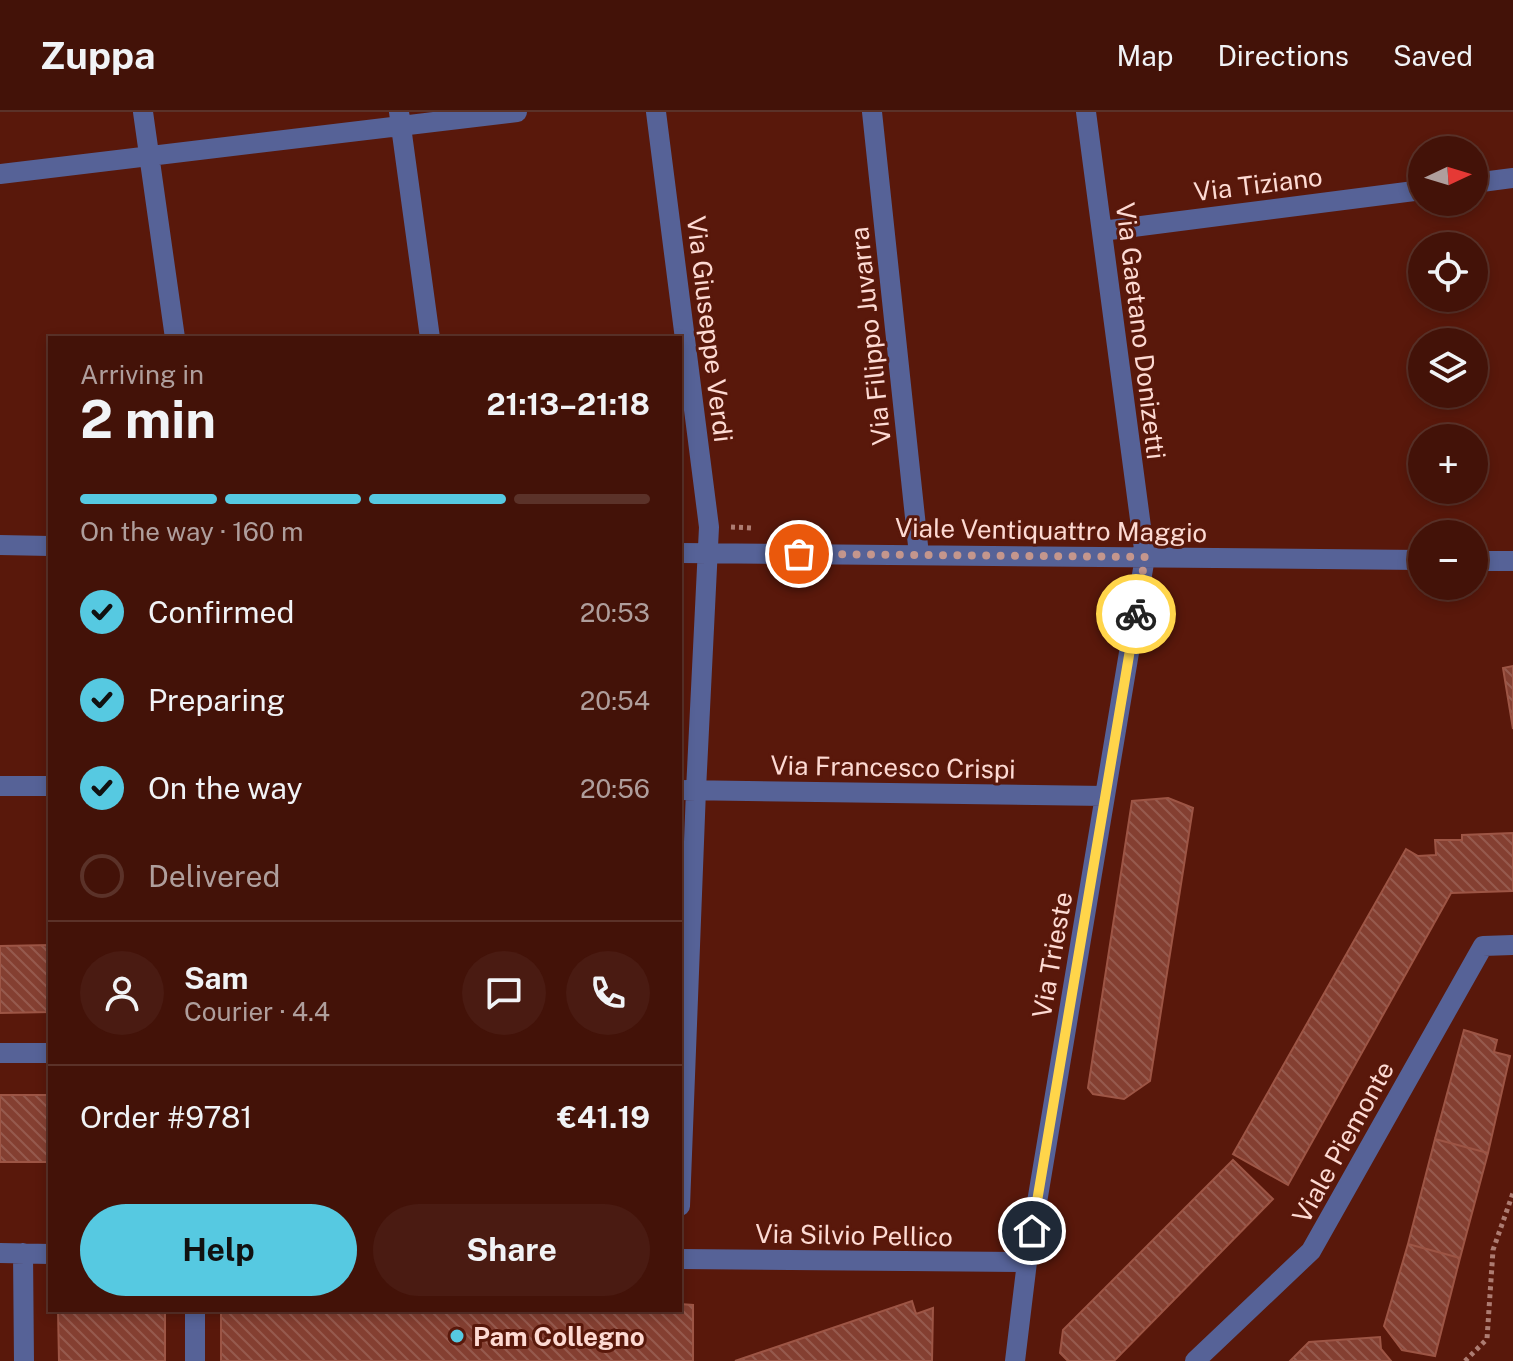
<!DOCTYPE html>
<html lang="en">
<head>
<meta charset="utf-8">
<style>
	:root { --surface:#431208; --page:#4a1b12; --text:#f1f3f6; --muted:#af9e9c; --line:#5b3229; --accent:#56c9e1 }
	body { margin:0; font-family:"Public Sans",sans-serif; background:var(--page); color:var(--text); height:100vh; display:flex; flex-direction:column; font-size:30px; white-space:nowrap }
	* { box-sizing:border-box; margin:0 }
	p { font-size:26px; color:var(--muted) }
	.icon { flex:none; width:44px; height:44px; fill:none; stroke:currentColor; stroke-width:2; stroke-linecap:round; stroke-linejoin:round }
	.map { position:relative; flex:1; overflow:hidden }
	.details { position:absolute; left:48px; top:224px; width:634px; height:976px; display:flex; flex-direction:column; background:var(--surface); border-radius:0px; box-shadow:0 4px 12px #0003,0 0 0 2px var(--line) }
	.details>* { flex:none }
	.needle { width:52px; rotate:86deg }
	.fabs { position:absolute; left:1408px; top:24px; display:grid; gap:16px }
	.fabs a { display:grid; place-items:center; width:80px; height:80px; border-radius:50%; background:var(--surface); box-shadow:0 4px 12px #0003,0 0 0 2px var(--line); font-size:40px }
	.pin { position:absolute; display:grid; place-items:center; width:68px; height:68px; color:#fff; margin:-34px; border:4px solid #fff; border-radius:50%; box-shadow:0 2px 8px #0007 }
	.courier { position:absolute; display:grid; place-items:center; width:80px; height:80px; margin:-40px; border:6px solid #ffd54a; border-radius:50%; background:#fff; color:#222; box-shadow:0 2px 10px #0007 }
	.summary em { font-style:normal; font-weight:700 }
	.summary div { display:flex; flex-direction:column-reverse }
	.summary { display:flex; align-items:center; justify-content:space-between; height:136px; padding:0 32px }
	h1 { font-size:52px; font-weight:700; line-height:60px }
	.bar { display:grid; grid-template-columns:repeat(4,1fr); gap:12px 8px; align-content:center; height:96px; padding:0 32px }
	.bar i { height:10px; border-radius:6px; background:var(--line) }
	.bar .on { background:var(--accent) }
	.bar p { grid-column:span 4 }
	.line { display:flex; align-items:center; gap:20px; padding:0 32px; border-top:2px solid var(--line) }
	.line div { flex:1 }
	.round { display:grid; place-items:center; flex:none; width:84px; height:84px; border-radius:42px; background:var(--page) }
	ol { padding:0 32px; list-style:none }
	li { display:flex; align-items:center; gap:24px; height:88px }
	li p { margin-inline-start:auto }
	li .icon { padding:8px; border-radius:50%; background:var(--accent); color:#111; stroke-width:4 }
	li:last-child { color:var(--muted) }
	li i { width:44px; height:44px; border:4px solid var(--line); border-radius:50% }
	.cta { display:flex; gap:16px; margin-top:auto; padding:16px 32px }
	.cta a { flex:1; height:92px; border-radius:48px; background:var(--accent); color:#111; font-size:32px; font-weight:700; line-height:92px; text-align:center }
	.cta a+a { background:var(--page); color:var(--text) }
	header { display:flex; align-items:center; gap:48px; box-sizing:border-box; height:112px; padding:0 40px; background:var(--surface); border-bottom:2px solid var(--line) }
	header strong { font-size:38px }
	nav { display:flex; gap:44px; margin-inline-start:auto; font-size:28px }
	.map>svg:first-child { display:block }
</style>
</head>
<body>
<header>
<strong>Zuppa</strong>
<nav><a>Map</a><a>Directions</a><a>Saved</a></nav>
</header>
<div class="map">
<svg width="1513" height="1249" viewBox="0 0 1513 1249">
	<defs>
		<pattern id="building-back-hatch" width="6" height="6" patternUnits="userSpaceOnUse" patternTransform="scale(2)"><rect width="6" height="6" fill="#843f31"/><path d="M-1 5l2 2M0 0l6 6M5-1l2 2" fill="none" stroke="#965a4e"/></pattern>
	</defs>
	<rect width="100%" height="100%" fill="#59180b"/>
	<path fill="url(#building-back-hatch)" stroke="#9d5545" stroke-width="2" d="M1513 554V617L1503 556Z
		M1168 686 1193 696 1150 969 1124 987 1093 982 1088 976 1132 689Z
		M1513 721V779L1451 781 1288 1073 1233 1042 1406 737 1418 744 1436 743 1435 728H1462V723Z
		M50 833V900L0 901V834Z
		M1464 918 1497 928 1494 940 1510 944 1488 1041 1435 1027Z
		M0 983H50V1050H0Z
		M1435 1027 1488 1041 1460 1146 1408 1132Z
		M1233 1048 1273 1087 1114 1249H1068L1060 1241 1063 1218Z
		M1408 1132 1460 1146 1435 1244 1402 1238 1384 1214Z
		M912 1189 916 1202 933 1196 932 1249H735Z
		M680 1192 693 1193V1249H221V1198H680Z
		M58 1198H165V1249H59Z
		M1380 1225 1381 1237 1391 1249H1290L1309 1230Z"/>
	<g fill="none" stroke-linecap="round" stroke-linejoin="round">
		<path stroke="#ad7c72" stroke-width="5" stroke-dasharray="4 4" stroke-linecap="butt" d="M731 415 753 416
			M1465 1249 1487 1227 1493 1138 1513 1081"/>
		<path stroke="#566297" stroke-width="20" d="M143 0 175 226
			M399 0 430 226
			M656 0 709 415 696 678 680 1094
			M872 0 919 443
			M0 62 517 0
			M1474 71 1513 66
			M1102 119 1422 78
			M0 433 50 434
			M680 441 1422 448
			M1474 449H1513
			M0 674H50
			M680 678 1105 684
			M0 941H50
			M0 1141 50 1142
			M23 1141 24 1249
			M680 1147 1027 1150
			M195 1198V1249
			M1015 1249 1027 1150 1145 445 1086 0
			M1195 1249 1311 1139 1483 834 1513 833"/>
	</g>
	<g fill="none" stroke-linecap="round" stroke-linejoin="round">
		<path stroke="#c4968d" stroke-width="8" stroke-dasharray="0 14.4" d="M799 442 1145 445 1136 502"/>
		<path stroke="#ffd54a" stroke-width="10" d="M1032 1119 1136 502"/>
	</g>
	<circle fill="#56c9e1" stroke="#59180b" stroke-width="3" cx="457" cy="1224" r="8"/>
	<g text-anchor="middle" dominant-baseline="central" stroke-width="6" stroke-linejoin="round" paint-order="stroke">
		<g font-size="26" fill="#fddad3" stroke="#59180b">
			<text transform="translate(1258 72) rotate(-7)">Via Tiziano</text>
			<text transform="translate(710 217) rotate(83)">Via Giuseppe Verdi</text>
			<text transform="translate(1141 219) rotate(83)">Via Gaetano Donizetti</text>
			<text transform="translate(870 224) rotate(-96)">Via Filippo Juvarra</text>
			<text transform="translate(1051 418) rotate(1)">Viale Ventiquattro Maggio</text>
			<text transform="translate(893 655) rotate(1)">Via Francesco Crispi</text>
			<text transform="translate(1052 843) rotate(-80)">Via Trieste</text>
			<text transform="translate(1343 1030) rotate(-61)">Viale Piemonte</text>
			<text transform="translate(854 1123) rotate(1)">Via Silvio Pellico</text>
		</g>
		<g font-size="26" font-weight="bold" fill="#fddad3" stroke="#59180b" text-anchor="start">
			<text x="473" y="1224">Pam Collegno</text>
		</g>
	</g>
</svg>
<div class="fabs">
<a><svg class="needle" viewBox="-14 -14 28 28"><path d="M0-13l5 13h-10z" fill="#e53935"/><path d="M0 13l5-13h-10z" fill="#af9e9c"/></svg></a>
<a><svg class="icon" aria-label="locate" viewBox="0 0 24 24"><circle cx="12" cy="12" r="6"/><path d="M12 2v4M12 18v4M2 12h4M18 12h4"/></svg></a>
<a><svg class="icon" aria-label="layers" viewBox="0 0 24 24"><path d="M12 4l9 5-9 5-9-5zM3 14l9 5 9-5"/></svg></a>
<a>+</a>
<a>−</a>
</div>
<div class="pin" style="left:799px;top:442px;background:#ea580c"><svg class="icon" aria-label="bag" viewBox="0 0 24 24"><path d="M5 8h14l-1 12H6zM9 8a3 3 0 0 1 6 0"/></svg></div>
<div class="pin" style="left:1032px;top:1119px;background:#1f2937"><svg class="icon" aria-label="home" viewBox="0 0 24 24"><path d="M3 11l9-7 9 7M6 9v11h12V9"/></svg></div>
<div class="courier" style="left:1136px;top:502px"><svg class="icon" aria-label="bike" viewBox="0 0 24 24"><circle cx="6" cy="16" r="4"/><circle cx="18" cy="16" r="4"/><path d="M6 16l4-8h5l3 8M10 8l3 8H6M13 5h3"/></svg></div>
<section class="details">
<div class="summary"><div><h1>2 min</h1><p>Arriving in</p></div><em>21:13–21:18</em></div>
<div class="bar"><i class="on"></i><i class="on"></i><i class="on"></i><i></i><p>On the way · 160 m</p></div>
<ol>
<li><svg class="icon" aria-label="check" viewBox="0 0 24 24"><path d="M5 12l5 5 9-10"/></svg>Confirmed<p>20:53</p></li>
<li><svg class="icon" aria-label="check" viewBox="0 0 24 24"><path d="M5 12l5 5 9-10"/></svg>Preparing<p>20:54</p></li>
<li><svg class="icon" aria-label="check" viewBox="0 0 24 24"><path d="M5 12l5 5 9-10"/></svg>On the way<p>20:56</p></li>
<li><i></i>Delivered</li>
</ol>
<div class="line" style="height:144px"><a class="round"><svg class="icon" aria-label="person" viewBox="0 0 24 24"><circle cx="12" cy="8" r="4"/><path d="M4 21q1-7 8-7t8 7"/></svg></a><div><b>Sam</b><p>Courier · 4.4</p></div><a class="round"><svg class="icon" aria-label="chat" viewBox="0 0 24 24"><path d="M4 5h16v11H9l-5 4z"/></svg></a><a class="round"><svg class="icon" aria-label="phone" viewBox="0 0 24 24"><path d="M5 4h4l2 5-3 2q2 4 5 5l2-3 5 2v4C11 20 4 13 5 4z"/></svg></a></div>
<div class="line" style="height:104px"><div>Order #9781</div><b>€41.19</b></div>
<div class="cta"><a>Help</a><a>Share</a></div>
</section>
</div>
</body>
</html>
